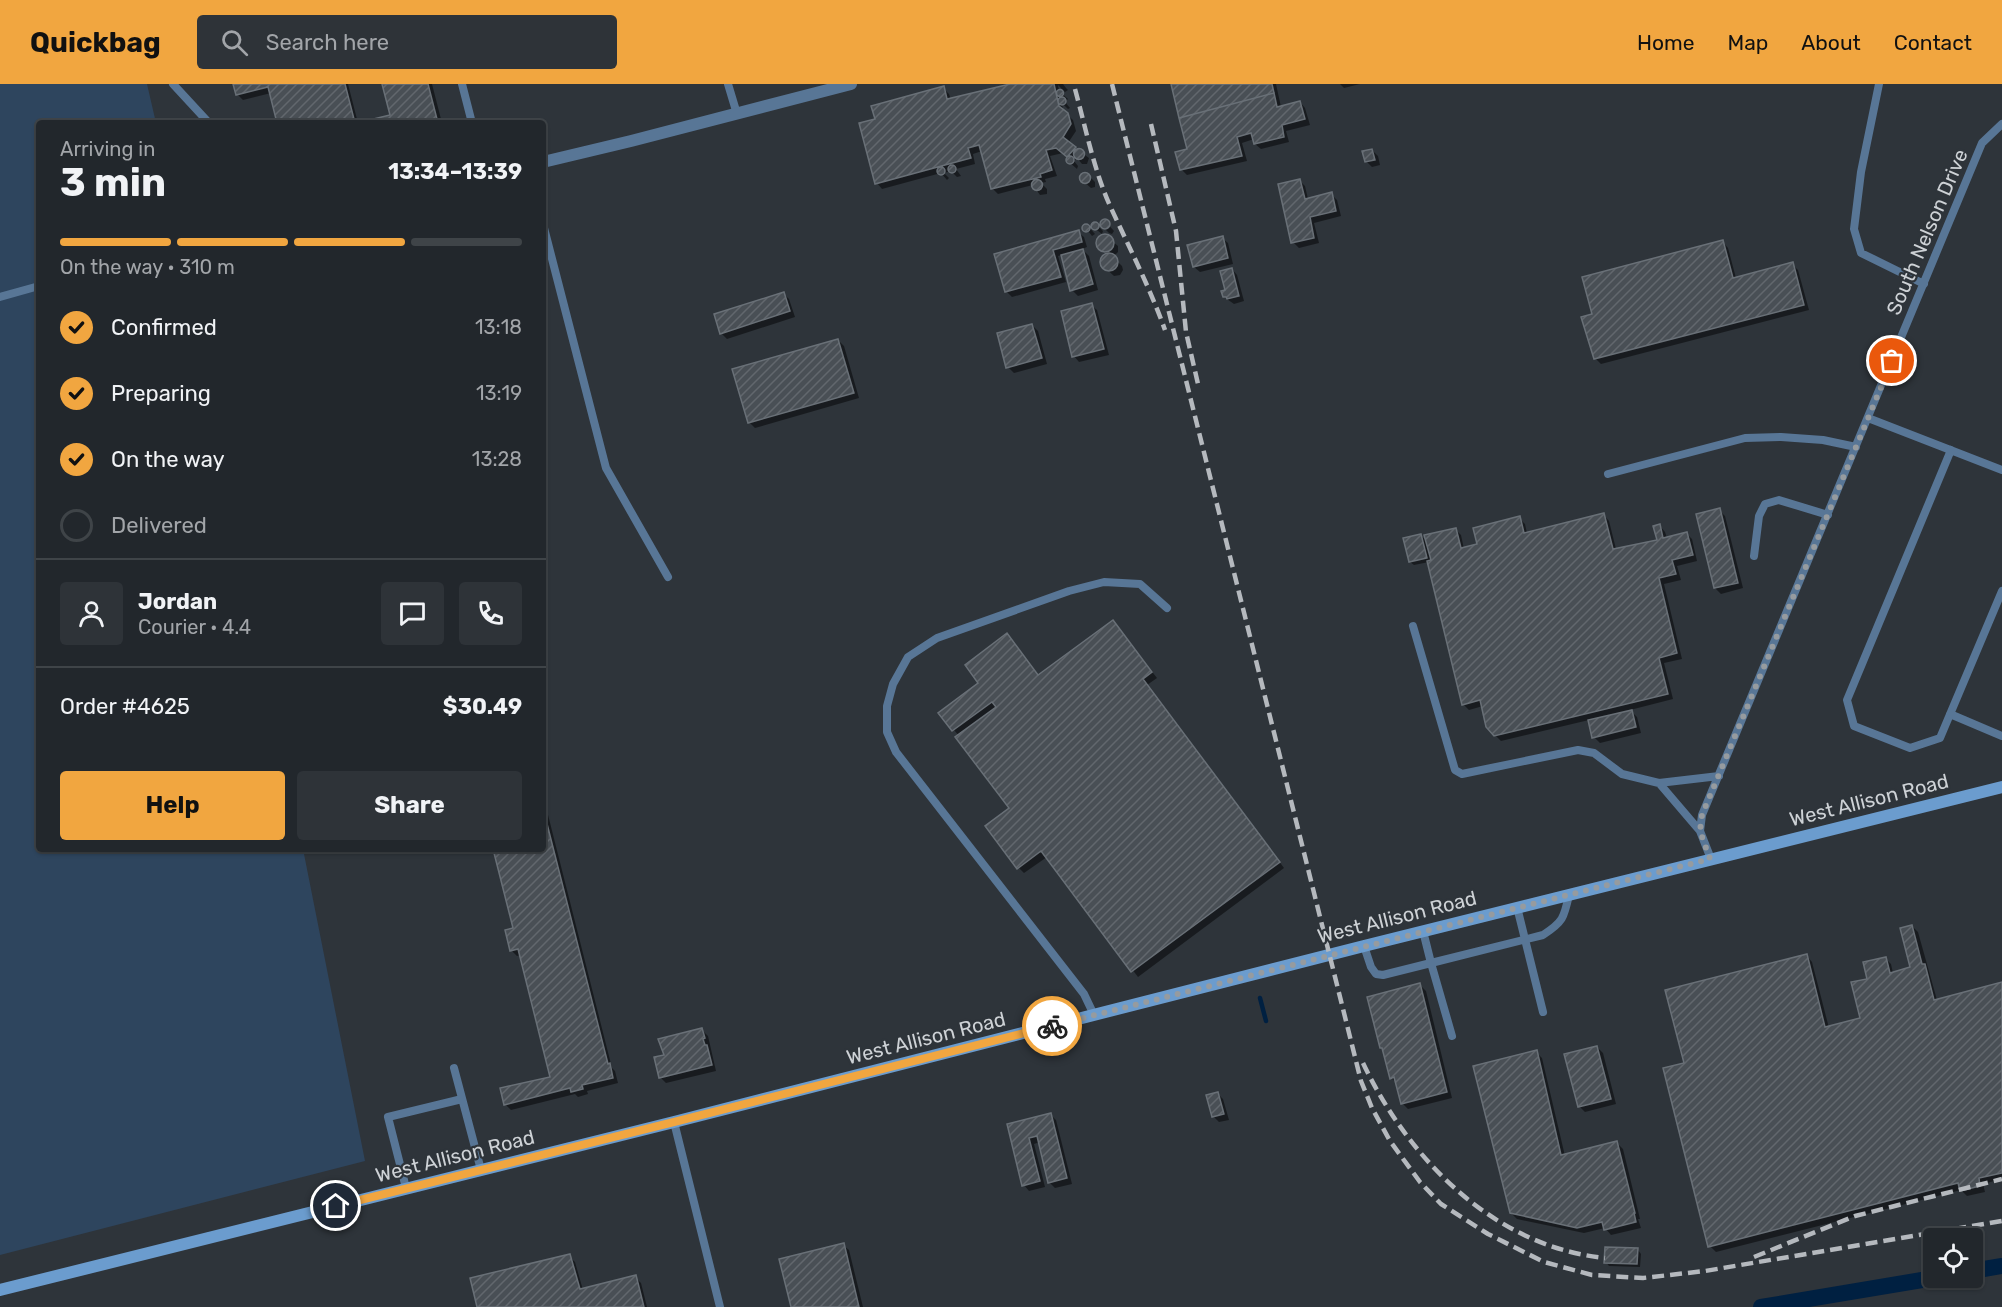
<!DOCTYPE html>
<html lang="en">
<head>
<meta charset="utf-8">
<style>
	:root { --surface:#22272c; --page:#2e3338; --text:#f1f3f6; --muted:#a2a5a9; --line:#3f4448; --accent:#f1a640 }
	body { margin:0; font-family:Rubik,sans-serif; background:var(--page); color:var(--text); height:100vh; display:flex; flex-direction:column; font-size:22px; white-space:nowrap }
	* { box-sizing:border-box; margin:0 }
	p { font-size:20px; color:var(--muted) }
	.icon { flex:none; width:33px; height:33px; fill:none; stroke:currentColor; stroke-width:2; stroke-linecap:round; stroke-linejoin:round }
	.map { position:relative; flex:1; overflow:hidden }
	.panel { position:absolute; left:36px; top:36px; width:510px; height:732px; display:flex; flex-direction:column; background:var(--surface); border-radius:6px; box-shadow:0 2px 4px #0004,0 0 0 2px var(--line) }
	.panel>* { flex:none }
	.fabs { position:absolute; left:1923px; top:1144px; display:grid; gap:12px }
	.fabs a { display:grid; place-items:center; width:60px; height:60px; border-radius:6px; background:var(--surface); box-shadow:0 2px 4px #0004,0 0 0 2px var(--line); font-size:30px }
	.pin { position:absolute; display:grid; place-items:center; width:51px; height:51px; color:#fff; margin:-26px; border:3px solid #fff; border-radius:50%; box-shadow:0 2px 6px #0007 }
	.courier { position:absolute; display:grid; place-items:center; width:60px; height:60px; margin:-30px; border:4px solid #f1a640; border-radius:50%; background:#fff; color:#222; box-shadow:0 2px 8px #0007 }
	.head em { font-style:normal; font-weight:700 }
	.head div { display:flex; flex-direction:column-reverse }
	.head { display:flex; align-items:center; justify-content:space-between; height:102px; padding:0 24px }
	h1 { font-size:39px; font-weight:700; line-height:45px }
	.bar { display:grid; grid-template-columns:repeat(4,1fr); gap:9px 6px; align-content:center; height:72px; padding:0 24px }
	.bar i { height:8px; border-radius:4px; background:var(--line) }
	.bar .selected { background:var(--accent) }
	.bar p { grid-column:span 4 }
	.line { display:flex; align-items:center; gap:15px; padding:0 24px; border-top:2px solid var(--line) }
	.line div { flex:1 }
	.round { display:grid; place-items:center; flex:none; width:63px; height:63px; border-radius:6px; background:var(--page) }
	ol { padding:0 24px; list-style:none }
	li { display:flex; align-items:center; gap:18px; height:66px }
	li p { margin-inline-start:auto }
	li .icon { padding:6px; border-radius:50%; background:var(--accent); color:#111; stroke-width:4 }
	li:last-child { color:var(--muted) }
	li i { width:33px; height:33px; border:3px solid var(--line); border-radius:50% }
	.button { display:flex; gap:12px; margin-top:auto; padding:12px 24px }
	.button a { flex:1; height:69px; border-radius:6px; background:var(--accent); color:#111; font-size:24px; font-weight:700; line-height:69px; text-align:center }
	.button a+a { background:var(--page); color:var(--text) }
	header { display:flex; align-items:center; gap:36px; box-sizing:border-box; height:84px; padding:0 30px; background:var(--accent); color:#111 }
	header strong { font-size:28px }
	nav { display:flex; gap:33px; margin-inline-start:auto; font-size:21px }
	.search { width:420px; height:54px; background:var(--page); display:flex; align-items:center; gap:15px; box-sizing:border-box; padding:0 21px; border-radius:6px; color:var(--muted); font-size:22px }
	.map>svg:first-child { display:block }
</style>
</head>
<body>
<header>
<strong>Quickbag</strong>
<div class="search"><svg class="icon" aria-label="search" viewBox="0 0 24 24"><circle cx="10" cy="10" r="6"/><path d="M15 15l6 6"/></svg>Search here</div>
<nav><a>Home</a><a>Map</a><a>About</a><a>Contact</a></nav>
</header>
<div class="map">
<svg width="2002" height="1223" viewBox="0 0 2002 1223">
	<defs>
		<pattern id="building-hatch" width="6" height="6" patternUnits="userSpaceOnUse" patternTransform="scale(1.5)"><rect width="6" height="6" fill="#494f55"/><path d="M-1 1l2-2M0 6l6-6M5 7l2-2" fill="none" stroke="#62676d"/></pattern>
	</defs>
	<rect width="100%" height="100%" fill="#2e343a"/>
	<path fill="#2e455e" d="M0 0H147L156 39H39V765H303L365 1077 0 1171Z"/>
	<path fill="#0007" d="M235 0H348L358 39H279L271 9 243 16 237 10Z
		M383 0H432L442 39H364L391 32Z
		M1016 0H1063L1066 4 1068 6 1065 8 1058 1 1059 7 1068 15 1065 18 1070 24 1068 25 1062 19 1063 27 1073 36 1076 47 1068 59 1089 74 1087 80H1082L1077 74 1074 77 1078 82 1077 85 1068 77 1070 74 1063 69 1050 72 1057 92 1045 95 1046 98 1041 99 1047 105V110L1040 111 1033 101 998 110 992 104 982 67 973 70 975 80 956 85 961 92 957 93 951 87 944 89 949 94 947 96 941 89 882 105 877 99V36L943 4 949 10 951 16Z
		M1173 0H1276L1281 23 1300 18 1305 24 1310 41 1286 47 1289 58 1261 65 1255 60 1254 55 1242 59 1247 77 1187 91 1181 85 1189 66Z
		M1340 0H1360L1344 4Z
		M1372 66 1378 72 1380 81 1372 83 1366 77Z
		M1087 90 1095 98V103L1091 104 1081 95 1082 91Z
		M1299 96 1305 102 1308 115 1331 110 1337 116 1341 132 1314 139 1319 159 1299 164 1293 158Z
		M1105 137 1114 147 1112 150 1109 149 1101 141Z
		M1093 141H1097L1103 147 1102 150 1093 143Z
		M1088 142 1095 150 1092 152 1085 143Z
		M1078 148 1084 153 1087 163 1082 165 1089 172 1098 206 1078 212 1072 206 1062 171 1058 172 1066 198 1012 213 1006 207 996 171Z
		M1106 152 1118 162V168L1113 173 1122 182 1123 186 1120 191 1114 192 1103 182 1102 176 1105 172H1109L1098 162V156L1100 153Z
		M1222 154 1228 159 1233 180 1200 188 1194 183Z
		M1723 158 1728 164 1736 194 1792 180 1798 186 1809 226 1601 280 1595 274 1593 231Z
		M1232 185 1237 191 1244 217 1234 220 1224 213Z
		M783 209 789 215 795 233 727 255 721 249Z
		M1091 221 1097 226 1109 271 1079 278 1074 272Z
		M1032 241 1038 247 1047 280 1014 289 1008 283Z
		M838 256 844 262 859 314 755 344 749 338Z
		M1719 426 1725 432 1743 504 1721 510 1715 504Z
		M1604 431 1609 437 1616 465 1658 457 1660 442 1665 448 1667 454 1687 450 1692 455 1697 477 1677 482 1681 496 1664 500 1682 575 1664 579 1673 615 1630 626 1637 633 1641 649 1600 659 1594 653 1589 636 1501 657 1495 651 1483 622 1469 626 1463 620 1429 478 1414 481 1410 478 1421 452 1428 458 1455 445 1461 451 1464 465 1479 461 1519 434 1525 440 1527 449Z
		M1113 538 1157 594 1147 601 1284 784 1138 893 1047 773 1024 789 1019 784 1011 724 959 652 940 629 980 599 1013 557 1039 592Z
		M543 711 612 984 615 987 618 999 587 1007 588 1010 578 1013 575 1010 511 1026 505 1020 552 994 521 871 517 872 511 866 515 845 495 765H543Z
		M1912 842 1918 848 1937 916 2002 900V1095L1983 1100 1985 1108 1967 1112 1961 1106 1716 1168 1710 1162 1686 980 1807 872 1812 878 1829 944 1862 935 1869 896 1885 874 1891 880 1893 889 1912 885Z
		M1420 901 1426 907 1452 1014 1408 1025 1402 1019 1398 1000 1391 994Z
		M702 946 708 952 716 987 666 999 660 993 666 972Z
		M1597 963 1603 969 1616 1020 1585 1028 1579 1022Z
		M1536 968 1542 974 1565 1072 1617 1059 1623 1065 1640 1135H1638L1641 1144 1611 1151 1605 1144 1584 1149 1517 1135 1511 1129Z
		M1218 1010 1223 1015 1229 1036 1219 1038 1213 1032Z
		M1050 1030 1056 1036 1072 1100 1055 1104 1049 1098 1040 1058 1034 1060 1045 1103 1029 1107 1024 1101 1009 1041Z
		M843 1161 849 1166 863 1223H792Z
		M1638 1166 1641 1170 1640 1183 1609 1182 1606 1178Z
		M569 1172 575 1178 583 1206 635 1193 641 1199 647 1223H478Z"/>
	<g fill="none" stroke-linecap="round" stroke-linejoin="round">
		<path stroke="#002041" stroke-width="4.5" d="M1260 914 1266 937"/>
		<path stroke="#002041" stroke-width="16" d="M1972 1187 2002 1182
			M1761 1223 1934 1194"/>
	</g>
	<path fill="url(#building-hatch)" stroke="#697077" stroke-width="1.5" d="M233 0H345L355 39H277L268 3 236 11Z
		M382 0H428L438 39H357L390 31Z
		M1010 0H1054L1059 22 1068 29 1071 40 1063 53 1076 63 1067 73 1056 64 1046 66 1052 86 1040 90 1041 93 991 105 979 61 968 64 971 74 875 100 859 39 875 35 871 22 944 2 947 15Z
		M1171 0H1272L1274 9 1179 34Z
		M1056.5 9a3.5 3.5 0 1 1 7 0a3.5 3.5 0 1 1-7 0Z
		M1274 9 1277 23 1300 17 1305 35 1282 41 1284 53 1254 60 1251 49 1237 53 1242 72 1180 86 1175 68 1187 65 1179 34Z
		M1058 17a4 4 0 1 1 8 0a4 4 0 1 1-8 0Z
		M1073.5 70a5.5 5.5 0 1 1 11 0a5.5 5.5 0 1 1-11 0Z
		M1372 65 1375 76 1365 78 1362 67Z
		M1066 76a4 4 0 1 1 8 0a4 4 0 1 1-8 0Z
		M948 85a4 4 0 1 1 8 0a4 4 0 1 1-8 0Z
		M937 87a4 4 0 1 1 8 0a4 4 0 1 1-8 0Z
		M1079.5 94a5.5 5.5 0 1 1 11 0a5.5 5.5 0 1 1-11 0Z
		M1300 95 1305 115 1332 108 1336 127 1310 133 1314 154 1291 159 1278 100Z
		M1031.5 101a5.5 5.5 0 1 1 11 0a5.5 5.5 0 1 1-11 0Z
		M1100 140a5 5 0 1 1 10 0a5 5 0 1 1-10 0Z
		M1091 142a4 4 0 1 1 8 0a4 4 0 1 1-8 0Z
		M1082 144a4 4 0 1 1 8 0a4 4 0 1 1-8 0Z
		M1079 146 1082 158 1053 166 1061 193 1005 208 994 170Z
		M1096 159a9 9 0 1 1 18 0a9 9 0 1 1-18 0Z
		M1223 152 1228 174 1193 183 1187 161Z
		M1723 156 1733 194 1793 178 1804 221 1594 275 1581 233 1592 230 1582 193Z
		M1083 165 1093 200 1070 207 1061 171Z
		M1100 178a9 9 0 1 1 18 0a9 9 0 1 1-18 0Z
		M1232 184 1239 212 1227 215 1226 213H1223L1221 207 1225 206 1220 187Z
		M784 208 790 227 720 250 714 230Z
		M1092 219 1104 265 1072 273 1061 227Z
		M1032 240 1042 274 1006 284 997 249Z
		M838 255 854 309 748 339 732 285Z
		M1720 424 1738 499 1714 504 1696 430Z
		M1604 429 1613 465 1657 456 1653 442 1660 440 1663 454 1687 448 1693 471 1672 476 1676 490 1659 494 1677 569 1659 574 1668 610 1494 652 1486 643 1480 616 1462 621 1427 477 1431 476 1424 451 1456 444 1461 464 1477 460 1473 444 1520 432 1524 449Z
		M1421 450 1427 474 1409 478 1403 454Z
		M1113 536 1152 588 1143 595 1280 778 1131 888 1041 767 1017 785 985 742 1009 724 955 653 996 623 992 618 952 647 938 629 978 599 965 581 1007 549 1038 591Z
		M1632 626 1636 643 1592 654 1588 636Z
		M543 724 608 980 610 979 613 994 582 1001 583 1005 571 1008 570 1004 504 1021 500 1004 550 993 518 865 510 867 505 846 513 844 493 765H543Z
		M1912 841 1922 880H1925L1934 916 2002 898V1089L1979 1094 1980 1102 1960 1107 1958 1099 1708 1163 1663 984 1684 979 1665 906 1807 870 1825 943 1860 934 1851 898 1867 895 1863 878 1886 873 1890 889 1910 883 1900 844Z
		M1420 899 1447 1008 1401 1020 1394 993 1390 995 1382 964H1380L1367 913Z
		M702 944 705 954 703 955 705 961H707L712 981 659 994 654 973 664 971 658 955Z
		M1597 962 1611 1015 1578 1023 1564 970Z
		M1537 966 1561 1071 1617 1057 1635 1129H1634L1636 1138 1604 1146 1602 1138 1577 1144 1510 1129 1473 982Z
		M1218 1008 1224 1030 1212 1033 1206 1011Z
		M1051 1029 1067 1094 1048 1099 1037 1052 1029 1054 1040 1097 1022 1102 1007 1040Z
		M844 1159 859 1223H791L779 1175Z
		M1605 1163 1638 1164 1637 1180 1604 1179Z
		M570 1170 580 1205 636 1191 644 1223H477L470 1194Z"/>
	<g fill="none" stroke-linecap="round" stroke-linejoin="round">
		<path stroke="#587696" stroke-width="8" d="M173 0 209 39
			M462 0 472 39
			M728 0 737 30
			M1879 0 1861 88 1854 145 1861 169 1924 200
			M543 140 606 384 668 493
			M0 213 39 202
			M1868 334 2002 386
			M1951 366 1847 616 1854 642 1910 664 1940 654 2002 507
			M1608 390 1745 354 1781 353 1823 356 1856 363
			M1754 472 1759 432 1765 420 1779 416 1828 431
			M1413 542 1455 686 1462 690 1578 666 1594 669 1622 690 1659 699
			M1950 630 2002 652
			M1700 747 1659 699 1719 692
			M1711 775 1700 747 1702 731 1982 59 2002 40
			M1517 823 1543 928
			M1364 862 1371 883 1376 890 1383 891 1431 879 1423 847
			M1094 931 1084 910 896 668 887 648V622L893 600 908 573 937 554 1069 507 1104 498 1140 500 1167 524
			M1452 952 1431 879 1543 851C1563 838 1564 834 1569 811
			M454 984 481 1086
			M674 1038 720 1223
			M406 1104 388 1033 462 1015"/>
		<path stroke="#587696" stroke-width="12" d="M543 78 631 57 851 0"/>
		<path stroke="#6b9cce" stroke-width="12" d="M0 1206 674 1038 1364 862 2002 703"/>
		<path stroke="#b5b9be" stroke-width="4.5" stroke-dasharray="12 6" stroke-linecap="butt" d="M1112 0 1361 997 1372 1024 1390 1057 1420 1098 1441 1120 1488 1150 1544 1178 1592 1191 1643 1194 1705 1187 2002 1137
			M1075 5C1086 45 1094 87 1111 124 1130 165 1150 204 1165 246
			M1151 40 1176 147 1186 248 1198 300
			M1363 979C1409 1076 1495 1163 1605 1174
			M1754 1173 1855 1132 2002 1095"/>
	</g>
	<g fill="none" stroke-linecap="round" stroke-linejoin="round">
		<path stroke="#969b9f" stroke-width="6" stroke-dasharray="0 10.8" d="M1052 942 1710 775 1700 747 1702 731 1892 277"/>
		<path stroke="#f1a640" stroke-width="8" d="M336 1122 674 1038 1052 942"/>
	</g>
	<g text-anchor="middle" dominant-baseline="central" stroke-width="4.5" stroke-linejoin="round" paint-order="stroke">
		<g font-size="20" fill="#ced2d6" stroke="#2e343a">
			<text transform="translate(1927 148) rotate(-67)">South Nelson Drive</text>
			<text transform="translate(1869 716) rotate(-14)">West Allison Road</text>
			<text transform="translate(1397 833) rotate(-14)">West Allison Road</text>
			<text transform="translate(926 954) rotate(-14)">West Allison Road</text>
			<text transform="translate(455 1072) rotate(-14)">West Allison Road</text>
		</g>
	</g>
</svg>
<div class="fabs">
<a><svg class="icon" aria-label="locate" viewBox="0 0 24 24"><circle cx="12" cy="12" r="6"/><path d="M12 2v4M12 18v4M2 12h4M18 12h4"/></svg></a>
</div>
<div class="pin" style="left:1892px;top:277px;background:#ea580c"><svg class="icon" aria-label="bag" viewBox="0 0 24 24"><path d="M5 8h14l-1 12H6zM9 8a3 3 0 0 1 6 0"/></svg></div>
<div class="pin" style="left:336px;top:1122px;background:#1f2937"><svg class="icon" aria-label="home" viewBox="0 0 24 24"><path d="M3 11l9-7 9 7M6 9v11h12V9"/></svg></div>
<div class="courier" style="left:1052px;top:942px"><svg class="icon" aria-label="bike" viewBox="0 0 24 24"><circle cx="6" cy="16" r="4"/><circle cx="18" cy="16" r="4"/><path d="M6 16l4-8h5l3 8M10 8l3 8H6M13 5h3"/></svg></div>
<section class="panel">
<div class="head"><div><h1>3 min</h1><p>Arriving in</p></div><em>13:34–13:39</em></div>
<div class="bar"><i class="selected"></i><i class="selected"></i><i class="selected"></i><i></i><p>On the way · 310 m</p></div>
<ol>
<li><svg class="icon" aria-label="check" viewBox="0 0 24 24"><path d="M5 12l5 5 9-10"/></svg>Confirmed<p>13:18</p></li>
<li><svg class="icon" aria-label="check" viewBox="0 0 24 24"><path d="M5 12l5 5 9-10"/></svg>Preparing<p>13:19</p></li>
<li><svg class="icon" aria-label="check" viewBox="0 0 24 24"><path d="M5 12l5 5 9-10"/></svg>On the way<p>13:28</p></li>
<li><i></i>Delivered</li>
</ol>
<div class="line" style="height:108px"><a class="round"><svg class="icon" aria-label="person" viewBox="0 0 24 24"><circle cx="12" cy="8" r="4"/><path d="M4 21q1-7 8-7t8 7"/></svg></a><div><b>Jordan</b><p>Courier · 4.4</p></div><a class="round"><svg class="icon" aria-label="chat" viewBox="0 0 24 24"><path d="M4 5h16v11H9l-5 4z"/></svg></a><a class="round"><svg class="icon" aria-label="phone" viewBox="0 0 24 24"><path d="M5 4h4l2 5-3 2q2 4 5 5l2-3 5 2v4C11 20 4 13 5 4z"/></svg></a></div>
<div class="line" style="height:78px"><div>Order #4625</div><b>$30.49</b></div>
<div class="button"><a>Help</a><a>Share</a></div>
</section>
</div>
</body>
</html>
